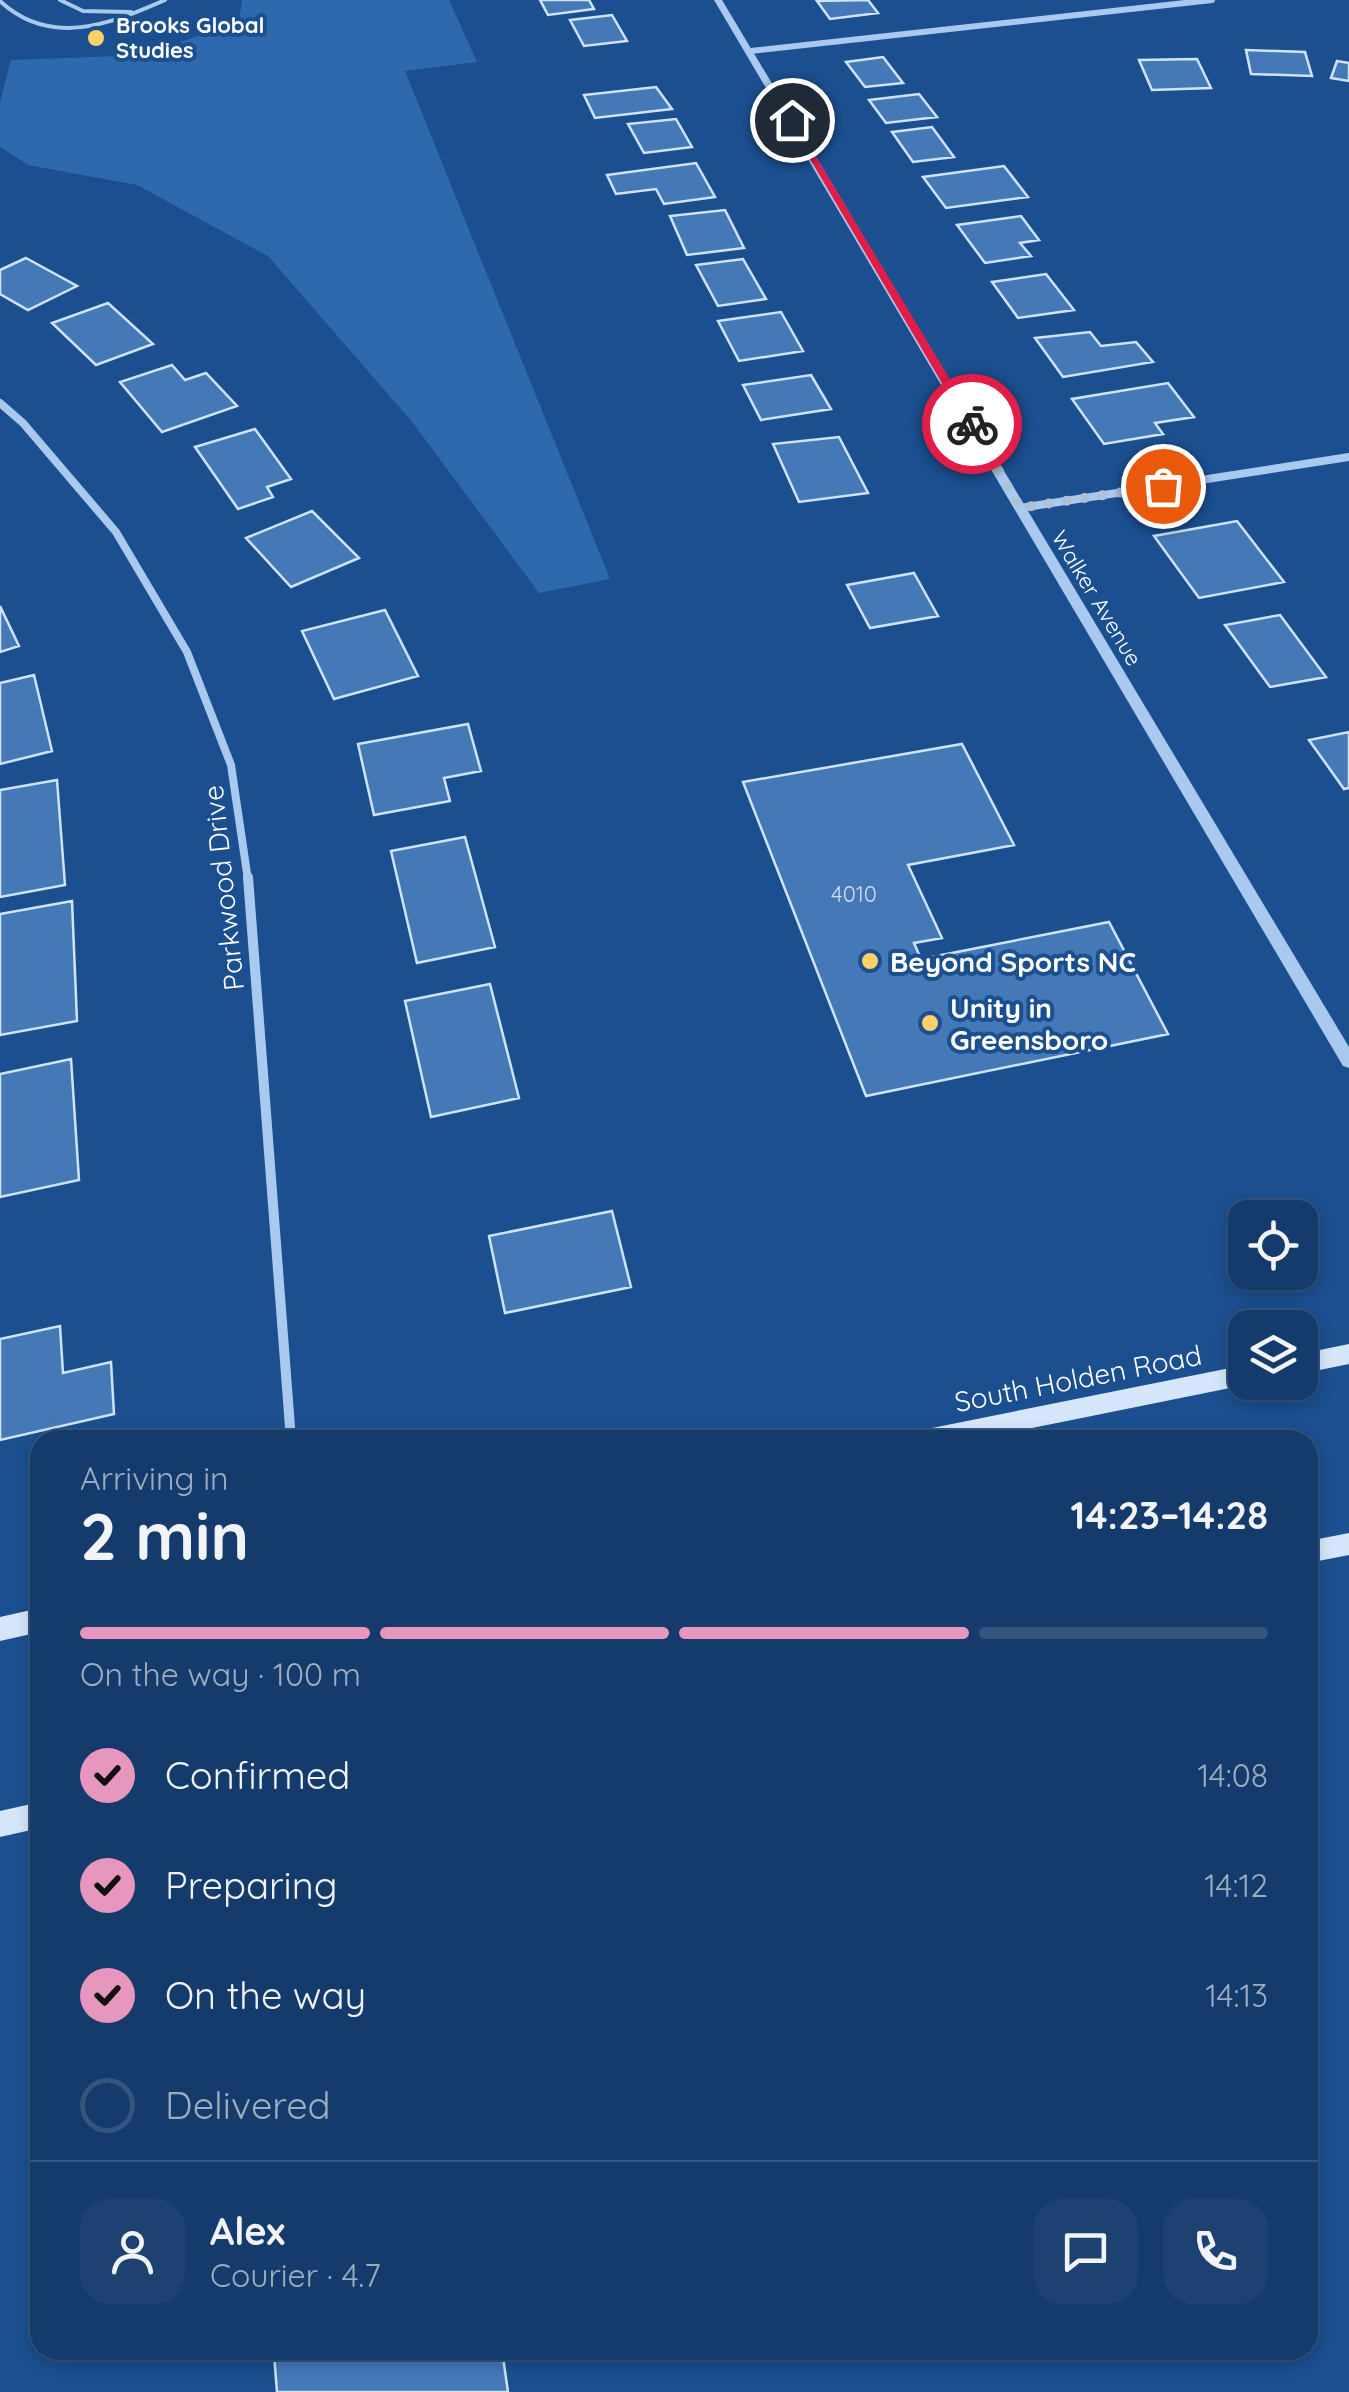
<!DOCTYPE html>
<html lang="en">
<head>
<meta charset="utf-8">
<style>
	:root { --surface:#143b6b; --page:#1d4271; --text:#f1f3f6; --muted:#9dadc1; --line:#33557e; --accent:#e797bd }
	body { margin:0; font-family:Quicksand,sans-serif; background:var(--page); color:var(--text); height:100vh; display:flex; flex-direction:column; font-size:38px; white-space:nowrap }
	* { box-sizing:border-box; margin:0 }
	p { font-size:32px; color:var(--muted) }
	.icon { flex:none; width:55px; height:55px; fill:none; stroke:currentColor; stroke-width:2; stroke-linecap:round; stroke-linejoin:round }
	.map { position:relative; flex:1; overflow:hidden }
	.drawer { position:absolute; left:30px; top:1430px; width:1288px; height:930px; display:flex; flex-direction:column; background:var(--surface); border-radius:30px; box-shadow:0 5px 15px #0003,0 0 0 2px var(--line) }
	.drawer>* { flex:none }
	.fabs { position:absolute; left:1228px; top:1200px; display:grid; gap:20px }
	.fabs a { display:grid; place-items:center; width:90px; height:90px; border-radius:20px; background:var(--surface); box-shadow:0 5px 15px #0003,0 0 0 2px var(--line); font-size:50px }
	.pin { position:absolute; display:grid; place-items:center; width:85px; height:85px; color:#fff; margin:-42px; border:5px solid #fff; border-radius:50%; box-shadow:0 2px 10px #0007 }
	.courier { position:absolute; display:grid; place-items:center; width:100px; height:100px; margin:-50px; border:8px solid #e11d48; border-radius:50%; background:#fff; color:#222; box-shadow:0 2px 12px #0007 }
	.head em { font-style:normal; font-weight:700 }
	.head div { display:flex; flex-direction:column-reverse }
	.head { display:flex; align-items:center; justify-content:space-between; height:170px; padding:0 50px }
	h1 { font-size:65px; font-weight:700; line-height:75px }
	.bar { display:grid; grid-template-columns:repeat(4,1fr); gap:15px 10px; align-content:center; height:120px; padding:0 50px }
	.bar i { height:12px; border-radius:8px; background:var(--line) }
	.bar .on { background:var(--accent) }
	.bar p { grid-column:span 4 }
	.line { display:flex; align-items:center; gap:25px; padding:0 50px; border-top:2px solid var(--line) }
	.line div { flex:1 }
	.round { display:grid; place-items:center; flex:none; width:105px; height:105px; border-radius:30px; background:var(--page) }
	ol { padding:0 50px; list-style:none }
	li { display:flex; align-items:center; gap:30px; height:110px }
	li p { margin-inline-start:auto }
	li .icon { padding:10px; border-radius:50%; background:var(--accent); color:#111; stroke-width:4 }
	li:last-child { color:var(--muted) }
	li i { width:55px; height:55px; border:5px solid var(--line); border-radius:50% }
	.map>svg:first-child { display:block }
</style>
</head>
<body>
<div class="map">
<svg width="1349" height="2392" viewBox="0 0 1349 2392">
	<rect width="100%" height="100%" fill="#1b4f8f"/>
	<path fill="#2e69ad" d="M242 0H449L477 62 405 71 610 579 539 593 413 423 268 256 137 185 28 165 0 147V103L11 60 144 55 239 21Z"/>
	<path fill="#4478b7" stroke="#cfe3fa" stroke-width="2.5" d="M540 0H589L594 9 548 15Z
		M868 0 878 13 830 19 817 1Z
		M612 15 627 41 584 46 570 20Z
		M1246 50 1305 52 1312 76 1251 74Z
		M883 57 903 83 865 87 846 62Z
		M1197 59 1211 88 1152 90 1139 60Z
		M1337 61 1349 63V81L1331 78Z
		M656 87 672 109 595 118 584 95Z
		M919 94 937 117 886 123 869 100Z
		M676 119 692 147 644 153 628 124Z
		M932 127 954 157 913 162 892 132Z
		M696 163 715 197 664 204 656 189 616 194 607 175Z
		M1004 166 1028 197 946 208 923 177Z
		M725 210 744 248 687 255 670 216Z
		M1021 216 1039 240 1020 243 1031 256 985 263 957 225Z
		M26 258 77 286 28 310 0 294V270Z
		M743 259 766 299 718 306 696 265Z
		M1046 274 1074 310 1018 318 992 282Z
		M108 303 153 344 96 365 52 323Z
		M781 312 803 351 739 361 718 321Z
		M1090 332 1101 346 1136 342 1153 362 1063 377 1035 338Z
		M172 365 185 380 206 373 237 406 162 432 120 382Z
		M811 375 831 409 761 420 743 385Z
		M1168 383 1194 417 1155 423 1163 434 1104 444 1072 399Z
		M255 429 291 479 267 487 273 497 238 509 195 447Z
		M839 437 868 493 799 502 773 444Z
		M312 511 359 558 291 587 246 538Z
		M1237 521 1284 582 1199 598 1154 536Z
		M914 573 938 616 870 628 847 585Z
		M0 606 19 646 0 652Z
		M385 610 418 676 334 699 302 631Z
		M1280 615 1326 677 1270 687 1225 625Z
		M34 675 52 751 0 764V683Z
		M468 724 481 771 444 778 450 801 374 815 358 744Z
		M1349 732V788L1344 789 1309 740Z
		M962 744 1014 845 908 865 942 938 914 943 921 959 1109 922 1168 1034 866 1096 743 782Z
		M57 780 65 885 0 897V790Z
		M465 837 495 947 417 963 391 851Z
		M72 901 77 1021 0 1035V914Z
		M490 984 519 1098 431 1117 405 1001Z
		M71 1059 79 1180 0 1197V1074Z
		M612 1211 631 1287 505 1313 489 1236Z
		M60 1326 63 1373 111 1362 114 1414 0 1440V1339Z
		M286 2350H502L508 2392H277L274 2354Z"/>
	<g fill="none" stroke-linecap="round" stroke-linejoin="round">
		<path stroke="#a9c9ee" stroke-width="4" d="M60 0 83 11 131 12
			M0 1C50 48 111 24 165 0"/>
		<path stroke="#a9c9ee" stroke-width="6" d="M751 51 1212 0"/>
		<path stroke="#a9c9ee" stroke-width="8" d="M0 403 23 423 116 532 187 652 231 765 248 880
			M1020 508 1349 457"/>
		<path stroke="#a9c9ee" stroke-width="10" d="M248 877 291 1440"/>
		<path fill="#a9c9ee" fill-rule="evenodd" d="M714 0H722L1349 1047V1068L1343 1066Z"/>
		<path fill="#d6e6fa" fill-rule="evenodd" d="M1349 1344V1364L1300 1374V1354Z
			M1245 1365V1382H1251L1245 1385 973 1440H911L914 1433 922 1430Z
			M1349 1533V1555L1308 1563V1541Z
			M40 1608V1632L0 1641V1617Z
			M40 1802V1828L0 1837V1811Z"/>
	</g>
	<path fill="#e11d48" d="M792 117 977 424 976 426 966 424 787 120Z"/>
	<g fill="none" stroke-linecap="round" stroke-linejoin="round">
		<path stroke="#afc1d8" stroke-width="10" stroke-dasharray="0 18" d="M972 424 1020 508 1163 486"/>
	</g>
	<g fill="#ffd166" stroke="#1b4f8f" stroke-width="4">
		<circle cx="96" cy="38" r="10"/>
		<circle cx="870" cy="961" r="10"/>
		<circle cx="930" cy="1023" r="10"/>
	</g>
	<g text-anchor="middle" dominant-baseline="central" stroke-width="8" stroke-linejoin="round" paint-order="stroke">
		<g font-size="22" font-weight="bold" fill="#fff" stroke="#1b4f8f" text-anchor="start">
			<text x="116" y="25">Brooks Global<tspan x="116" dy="25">Studies</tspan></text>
		</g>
		<g font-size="22" fill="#fff" stroke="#1b4f8f">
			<text transform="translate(1097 598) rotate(59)">Walker Avenue</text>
		</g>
		<g font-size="22" fill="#d0dded">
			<text x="854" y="894">4010</text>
		</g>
		<g font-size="28" fill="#fff" stroke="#1b4f8f">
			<text transform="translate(223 888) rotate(-96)">Parkwood Drive</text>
			<text transform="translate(1078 1378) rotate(-11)">South Holden Road</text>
		</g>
		<g font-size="28" font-weight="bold" fill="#fff" stroke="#1b4f8f" text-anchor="start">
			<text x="890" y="961">Beyond Sports NC</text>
			<text x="950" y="1007">Unity in<tspan x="950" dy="32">Greensboro</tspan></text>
		</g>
	</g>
</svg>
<div class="fabs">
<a><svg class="icon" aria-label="locate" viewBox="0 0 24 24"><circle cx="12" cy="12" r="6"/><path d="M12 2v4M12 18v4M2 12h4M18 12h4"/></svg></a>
<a><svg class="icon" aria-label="layers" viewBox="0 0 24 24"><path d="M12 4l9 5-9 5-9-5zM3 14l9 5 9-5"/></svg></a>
</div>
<div class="pin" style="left:1163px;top:486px;background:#ea580c"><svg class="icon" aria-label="bag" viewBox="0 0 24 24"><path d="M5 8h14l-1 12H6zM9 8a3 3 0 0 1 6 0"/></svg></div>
<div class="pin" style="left:792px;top:120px;background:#1f2937"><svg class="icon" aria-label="home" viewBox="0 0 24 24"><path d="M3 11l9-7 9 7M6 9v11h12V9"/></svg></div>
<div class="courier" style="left:972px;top:424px"><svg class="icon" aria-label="bike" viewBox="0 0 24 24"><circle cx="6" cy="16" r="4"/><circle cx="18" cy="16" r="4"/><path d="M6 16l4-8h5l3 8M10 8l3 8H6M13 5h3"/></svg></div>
<section class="drawer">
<div class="head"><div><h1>2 min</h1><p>Arriving in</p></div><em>14:23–14:28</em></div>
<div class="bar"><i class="on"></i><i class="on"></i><i class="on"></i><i></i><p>On the way · 100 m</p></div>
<ol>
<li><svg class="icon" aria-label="check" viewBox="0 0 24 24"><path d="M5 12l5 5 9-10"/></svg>Confirmed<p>14:08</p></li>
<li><svg class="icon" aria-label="check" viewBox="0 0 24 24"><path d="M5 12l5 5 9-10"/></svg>Preparing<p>14:12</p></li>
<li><svg class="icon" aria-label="check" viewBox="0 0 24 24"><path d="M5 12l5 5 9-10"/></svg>On the way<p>14:13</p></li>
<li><i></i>Delivered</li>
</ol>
<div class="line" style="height:180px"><a class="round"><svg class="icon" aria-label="person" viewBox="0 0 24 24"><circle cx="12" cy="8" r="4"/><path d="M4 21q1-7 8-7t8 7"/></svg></a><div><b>Alex</b><p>Courier · 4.7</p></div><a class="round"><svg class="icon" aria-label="chat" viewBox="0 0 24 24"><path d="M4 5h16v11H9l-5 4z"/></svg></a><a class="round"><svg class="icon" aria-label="phone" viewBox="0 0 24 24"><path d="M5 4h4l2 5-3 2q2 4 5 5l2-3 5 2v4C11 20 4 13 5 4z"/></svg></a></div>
</section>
</div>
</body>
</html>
